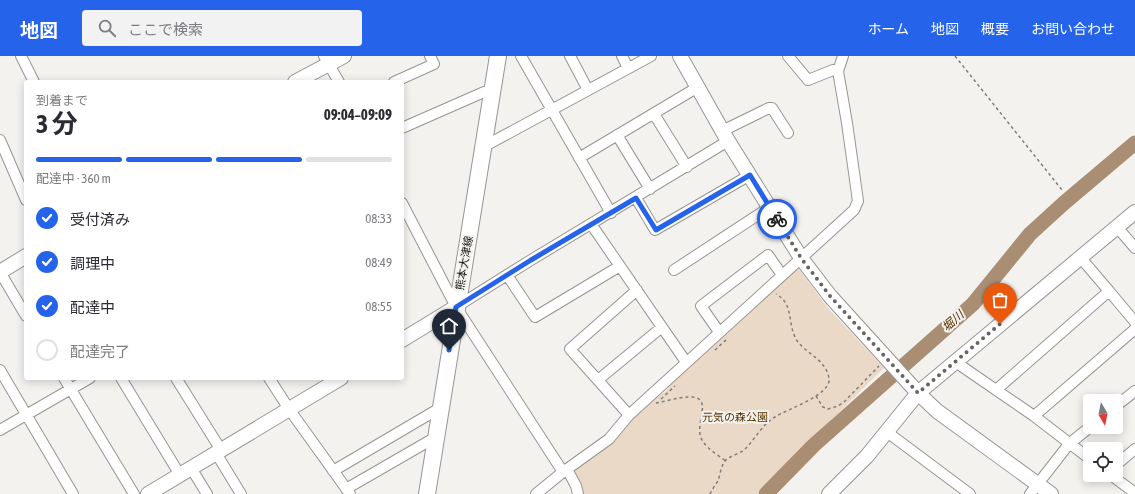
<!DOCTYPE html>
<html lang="ja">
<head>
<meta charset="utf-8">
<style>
	:root { --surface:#fff; --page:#f2f2f3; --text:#2b2b33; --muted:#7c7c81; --line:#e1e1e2; --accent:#2563eb }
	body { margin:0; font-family:"Asap Condensed","Noto Sans JP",sans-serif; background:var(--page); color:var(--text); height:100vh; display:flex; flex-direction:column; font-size:15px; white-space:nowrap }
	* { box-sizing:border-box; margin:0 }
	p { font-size:13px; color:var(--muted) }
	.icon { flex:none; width:22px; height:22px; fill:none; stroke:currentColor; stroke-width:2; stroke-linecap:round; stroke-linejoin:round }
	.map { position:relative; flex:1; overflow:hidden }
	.side { position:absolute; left:24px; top:24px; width:380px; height:300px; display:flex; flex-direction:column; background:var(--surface); border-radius:4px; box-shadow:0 2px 10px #0003 }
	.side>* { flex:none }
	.needle { width:26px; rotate:170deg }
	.tools { position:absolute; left:1083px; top:338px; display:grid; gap:8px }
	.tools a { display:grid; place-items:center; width:40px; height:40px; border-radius:4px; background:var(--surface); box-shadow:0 2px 10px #0003; font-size:20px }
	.pin { position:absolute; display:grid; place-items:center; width:34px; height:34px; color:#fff; margin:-41px -17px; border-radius:50% 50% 50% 0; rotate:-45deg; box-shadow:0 0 4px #0007 }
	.pin .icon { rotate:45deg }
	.courier { position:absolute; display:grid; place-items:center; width:40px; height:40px; margin:-20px; border:3px solid #2563eb; border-radius:50%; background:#fff; color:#222; box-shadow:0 1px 5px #0007 }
	.overview em { font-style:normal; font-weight:700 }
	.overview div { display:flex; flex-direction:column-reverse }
	.overview { display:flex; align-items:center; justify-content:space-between; height:68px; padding:0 12px }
	h1 { font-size:26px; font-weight:700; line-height:30px }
	.bar { display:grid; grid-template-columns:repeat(4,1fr); gap:6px 4px; align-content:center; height:48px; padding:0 12px }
	.bar i { height:5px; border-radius:3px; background:var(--line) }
	.bar .selected { background:var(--accent) }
	.bar p { grid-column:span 4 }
	ol { padding:0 12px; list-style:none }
	li { display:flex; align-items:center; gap:12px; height:44px }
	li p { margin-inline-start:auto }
	li .icon { padding:4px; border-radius:50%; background:var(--accent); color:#fff; stroke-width:4 }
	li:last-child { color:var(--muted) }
	li i { width:22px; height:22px; border:2px solid var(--line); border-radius:50% }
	header { display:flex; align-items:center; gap:24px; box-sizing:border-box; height:56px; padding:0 20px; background:var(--accent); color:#fff }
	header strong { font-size:19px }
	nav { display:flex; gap:22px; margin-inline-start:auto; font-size:14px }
	.search { width:280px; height:36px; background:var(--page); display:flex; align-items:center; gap:10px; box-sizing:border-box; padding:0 14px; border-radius:4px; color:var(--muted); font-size:15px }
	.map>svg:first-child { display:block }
</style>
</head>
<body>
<header>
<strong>地図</strong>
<div class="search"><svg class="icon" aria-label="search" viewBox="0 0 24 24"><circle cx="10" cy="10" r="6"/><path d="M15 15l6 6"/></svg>ここで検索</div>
<nav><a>ホーム</a><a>地図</a><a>概要</a><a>お問い合わせ</a></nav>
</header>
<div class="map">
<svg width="1135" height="438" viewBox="0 0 1135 438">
	<rect width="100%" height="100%" fill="#f4f2ef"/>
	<path fill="#ebd9c7" d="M796 209 827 251 884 312 825 370 779 418 757 438H579L569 414 635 357 666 335 687 307Z"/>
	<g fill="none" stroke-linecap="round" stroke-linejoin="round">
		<path stroke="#a98e73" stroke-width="15" d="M766 438 814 389 973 248 1030 178 1064 147 1135 87"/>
		<g stroke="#979592" stroke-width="12">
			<path id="street" d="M21 0 34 26
				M324 0 339 26
				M521 0 611 157
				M570 0 588 34
				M622 0 628 12
				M788 0 808 24 833 14 838 15
				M394 26 434 8 430 0
				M654 58 687 111
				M402 72 484 36H492
				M722 75 769 52H772L788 77
				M617 79 650 133
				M0 84 26 144
				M483 91 651 0
				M579 102 698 31
				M636 142 655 174 750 119
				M402 147 456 251 563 416
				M591 168 686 306
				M1117 171 1135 192
				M674 214 770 151
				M0 216 26 260
				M507 219 535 261 620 210
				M1109 235 1135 266
				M456 251 531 204 728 85
				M719 276 701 250 768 199 782 219
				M954 305 1034 360 1090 403
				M0 314 73 438
				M64 322 134 438
				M121 322 180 419
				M176 322 221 394
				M269 322 289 353 350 438
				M598 324 662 271
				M996 334 1109 235 1080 201
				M1116 350 1135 335
				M629 359 570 293 637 234
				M1034 360 1135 273
				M0 374 90 322
				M887 376 970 438
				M216 397 241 438
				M1116 409 1135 393
				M191 412 207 438
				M567 413 576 430 578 438
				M333 415 440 352
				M1111 419 1135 437
				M346 433 436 381
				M536 438 563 416 609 383 629 359 854 154 858 145 847 67 838 15 843 0
				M1030 438 1069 388 1090 371"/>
		</g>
		<g stroke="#979592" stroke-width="16">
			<path id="secondary" d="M680 0 728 85 801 202 830 240 918 337 937 355 1051 438
				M295 26 344 0
				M0 216 26 200
				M402 284 456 251
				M148 438 341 322
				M829 438 867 400 918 337 1135 156"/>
		</g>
		<g stroke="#979592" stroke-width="18">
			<path id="primary" d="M427 438 498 0"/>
		</g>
		<path stroke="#7e7d7b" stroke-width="1.5" stroke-dasharray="3 3" stroke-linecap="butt" d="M955 0 1062 134
			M715 294 727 283
			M816 340 823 351 828 353 838 350 845 345 879 310
			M661 343 675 330
			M656 347C667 345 679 341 690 341 715 341 693 368 702 384 707 393 718 399 726 405
			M710 438C712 434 715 429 718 425 720 419 721 410 725 405 729 400 739 398 744 394 755 384 761 369 775 361 787 353 832 339 829 322 825 302 805 298 796 283 787 266 794 248 776 238"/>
		<use href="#street" stroke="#fff" stroke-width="10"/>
		<use href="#secondary" stroke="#fff" stroke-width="14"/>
		<use href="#primary" stroke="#fff" stroke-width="16"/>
	</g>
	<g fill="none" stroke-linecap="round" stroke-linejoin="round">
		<path stroke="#666563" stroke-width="4" stroke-dasharray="0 7.2" d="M777 163 801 202 830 240 918 337 1000 268"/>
		<path stroke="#2563eb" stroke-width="5" d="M449 294 456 251 531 204 636 142 656 174 750 119 777 163"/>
	</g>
	<g text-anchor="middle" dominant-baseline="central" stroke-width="4" stroke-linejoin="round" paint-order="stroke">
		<g font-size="11" fill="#1a1918" stroke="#f4f2ef">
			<text transform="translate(464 207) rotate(-80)">熊本大津線</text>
		</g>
		<g font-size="11" fill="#593400" stroke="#f4f2ef">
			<text x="735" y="361">元気の森公園</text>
		</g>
		<g font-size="12" font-style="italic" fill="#583300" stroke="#f4f2ef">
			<text transform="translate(953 265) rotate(-41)">堀川</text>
		</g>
	</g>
</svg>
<div class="tools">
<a><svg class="needle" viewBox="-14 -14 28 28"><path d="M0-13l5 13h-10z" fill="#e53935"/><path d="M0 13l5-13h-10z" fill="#7c7c81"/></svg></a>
<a><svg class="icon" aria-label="locate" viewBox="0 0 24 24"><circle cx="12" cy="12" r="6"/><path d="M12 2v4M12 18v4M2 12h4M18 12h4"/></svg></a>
</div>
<div class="pin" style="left:1000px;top:268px;background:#ea580c"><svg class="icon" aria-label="bag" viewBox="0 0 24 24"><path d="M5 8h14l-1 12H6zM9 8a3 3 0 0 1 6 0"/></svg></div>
<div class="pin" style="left:449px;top:294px;background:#1f2937"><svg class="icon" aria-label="home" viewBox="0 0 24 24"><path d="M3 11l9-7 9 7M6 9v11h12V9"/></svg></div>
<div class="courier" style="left:777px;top:163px"><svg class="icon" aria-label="bike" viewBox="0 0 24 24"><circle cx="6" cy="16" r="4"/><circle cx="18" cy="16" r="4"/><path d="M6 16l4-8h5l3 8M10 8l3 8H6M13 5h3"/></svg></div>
<section class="side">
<div class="overview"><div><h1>3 分</h1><p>到着まで</p></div><em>09:04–09:09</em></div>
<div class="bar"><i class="selected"></i><i class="selected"></i><i class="selected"></i><i></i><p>配達中 · 360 m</p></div>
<ol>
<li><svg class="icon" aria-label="check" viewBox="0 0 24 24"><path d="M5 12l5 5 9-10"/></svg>受付済み<p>08:33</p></li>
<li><svg class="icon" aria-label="check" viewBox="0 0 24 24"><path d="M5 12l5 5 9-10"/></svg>調理中<p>08:49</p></li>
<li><svg class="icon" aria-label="check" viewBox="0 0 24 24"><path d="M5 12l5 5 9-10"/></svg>配達中<p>08:55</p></li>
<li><i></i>配達完了</li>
</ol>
</section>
</div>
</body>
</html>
